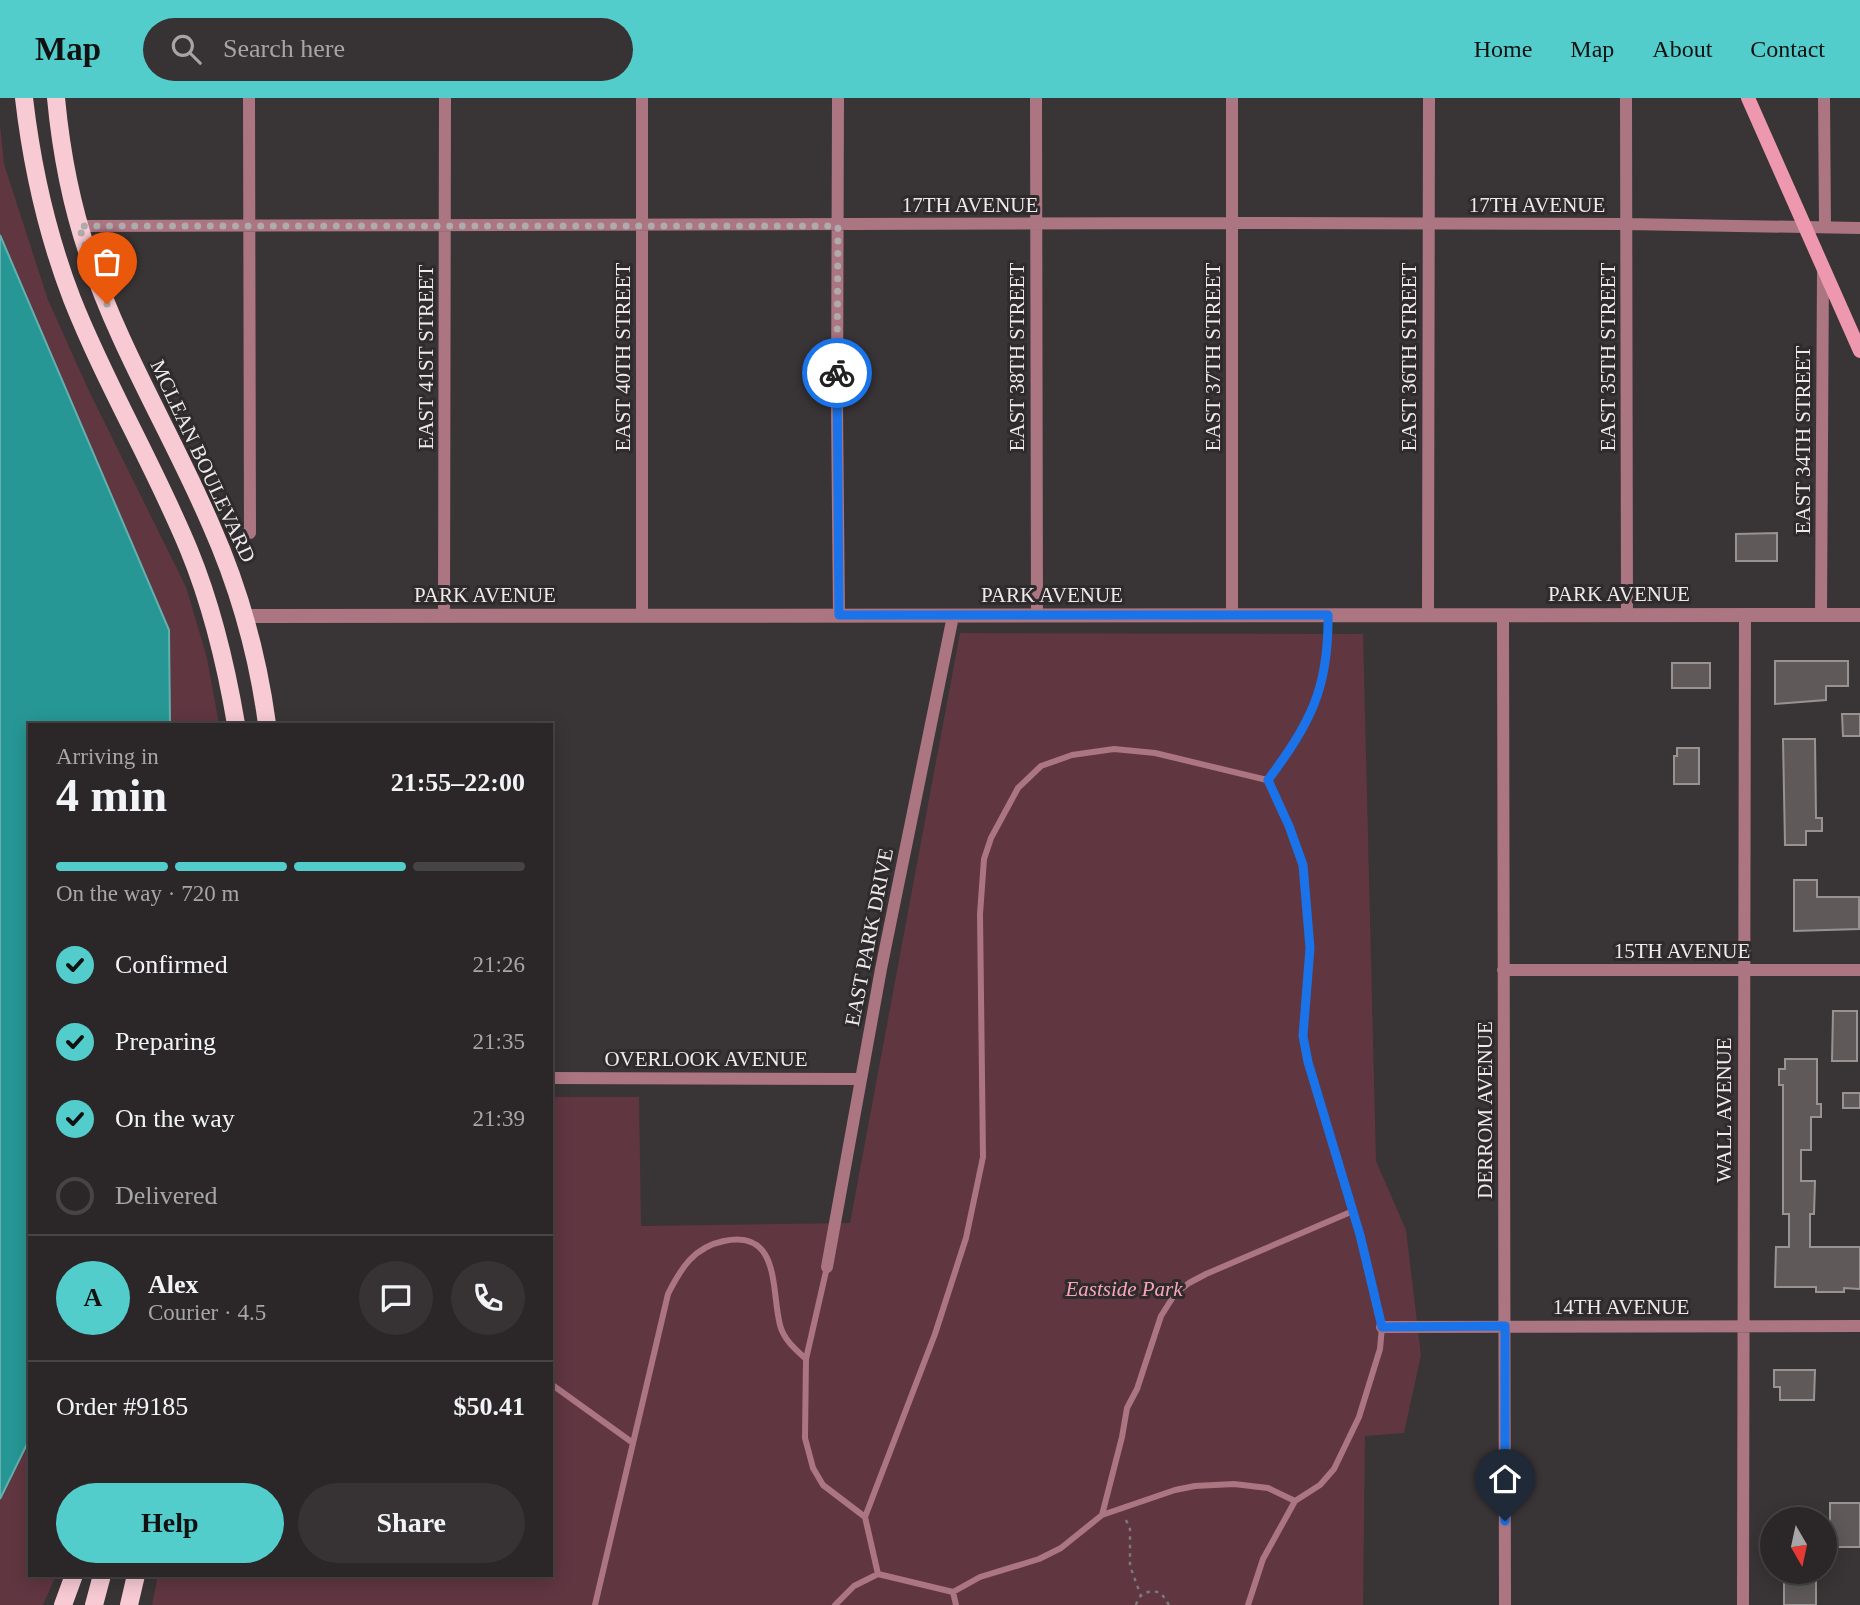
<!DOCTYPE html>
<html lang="en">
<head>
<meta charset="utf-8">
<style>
	:root { --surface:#2b2728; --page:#373334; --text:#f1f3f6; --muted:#a6a5a8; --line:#474445; --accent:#53cdcb }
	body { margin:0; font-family:"Times New Roman",serif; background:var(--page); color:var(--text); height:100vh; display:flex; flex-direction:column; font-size:26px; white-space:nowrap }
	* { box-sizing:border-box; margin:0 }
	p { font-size:23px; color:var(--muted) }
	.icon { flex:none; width:38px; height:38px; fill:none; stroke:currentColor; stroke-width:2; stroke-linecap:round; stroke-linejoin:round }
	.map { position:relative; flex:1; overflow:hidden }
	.panel { position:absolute; left:28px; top:625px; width:525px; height:854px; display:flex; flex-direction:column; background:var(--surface); border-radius:0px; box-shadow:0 4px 18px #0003,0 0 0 2px var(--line) }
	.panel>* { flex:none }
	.needle { width:46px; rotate:171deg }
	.buttons { position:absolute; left:1760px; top:1409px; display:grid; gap:14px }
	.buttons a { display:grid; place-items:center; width:77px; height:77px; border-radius:50%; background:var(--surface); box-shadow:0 4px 18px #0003,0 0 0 2px var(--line); font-size:35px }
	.pin { position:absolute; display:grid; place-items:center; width:60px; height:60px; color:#fff; margin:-72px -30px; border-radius:50% 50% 50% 0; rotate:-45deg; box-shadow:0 0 7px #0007 }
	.pin .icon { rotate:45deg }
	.courier { position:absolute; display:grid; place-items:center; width:70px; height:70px; margin:-35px; border:5px solid #1a73e8; border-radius:50%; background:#fff; color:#222; box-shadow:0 2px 9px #0007 }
	.head em { font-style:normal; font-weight:700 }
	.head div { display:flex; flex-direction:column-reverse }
	.head { display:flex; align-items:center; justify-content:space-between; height:119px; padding:0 28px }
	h1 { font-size:46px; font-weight:700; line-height:52px }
	.bar { display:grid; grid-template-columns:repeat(4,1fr); gap:10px 7px; align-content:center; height:84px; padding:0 28px }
	.bar i { height:9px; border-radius:5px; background:var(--line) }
	.bar .selected { background:var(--accent) }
	.bar p { grid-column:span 4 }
	.line { display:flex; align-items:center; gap:18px; padding:0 28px; border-top:2px solid var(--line) }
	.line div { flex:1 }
	.round { display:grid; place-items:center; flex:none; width:74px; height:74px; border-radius:37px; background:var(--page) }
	ol { padding:0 28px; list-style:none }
	li { display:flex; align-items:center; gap:21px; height:77px }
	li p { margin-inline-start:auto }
	li .icon { padding:7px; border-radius:50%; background:var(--accent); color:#111; stroke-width:4 }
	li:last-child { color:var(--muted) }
	li i { width:38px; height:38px; border:4px solid var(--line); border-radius:50% }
	.cta { display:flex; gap:14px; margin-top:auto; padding:14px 28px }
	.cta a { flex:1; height:80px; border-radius:42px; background:var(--accent); color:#111; font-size:28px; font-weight:700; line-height:80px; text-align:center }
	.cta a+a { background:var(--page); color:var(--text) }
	header { display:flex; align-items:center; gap:42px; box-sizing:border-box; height:98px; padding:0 35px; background:var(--accent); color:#111 }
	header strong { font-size:33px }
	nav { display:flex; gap:38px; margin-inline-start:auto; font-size:24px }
	.search { width:490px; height:63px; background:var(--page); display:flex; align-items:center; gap:18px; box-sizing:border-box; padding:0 24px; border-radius:38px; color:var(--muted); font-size:26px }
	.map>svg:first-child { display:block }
</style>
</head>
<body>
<header>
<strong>Map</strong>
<div class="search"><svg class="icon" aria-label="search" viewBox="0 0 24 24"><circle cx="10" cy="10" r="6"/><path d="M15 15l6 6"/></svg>Search here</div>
<nav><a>Home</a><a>Map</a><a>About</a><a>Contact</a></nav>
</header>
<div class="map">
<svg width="1860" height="1507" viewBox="0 0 1860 1507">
	<rect width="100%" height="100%" fill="#393435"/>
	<path fill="#603641" d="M0 26 4 66 48 202 89 293 186 489 207 560 219 626H170L169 532 0 137Z
		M960 535 1363 536 1376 1063 1406 1132 1421 1257 1404 1335 1365 1338 1363 1507H152L158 1477H551V999H639L641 1128 850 1125Z
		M30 1340V1477H56L43 1507H0V1401Z"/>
	<path fill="#279795" stroke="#63b0af" stroke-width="2" d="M0 137 169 532 170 626H30V1340L0 1401Z"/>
	<path fill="#5f595a" stroke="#989293" stroke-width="2" d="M1777 435V463H1736V436Z
		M1775 563H1848V588H1826V602L1775 606Z
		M1672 565H1710V590H1672Z
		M1842 616H1860V638H1843Z
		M1783 641H1815L1816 720H1822V733H1806V747H1785Z
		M1677 650H1699V686H1674V658H1677Z
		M1794 782H1817V799H1859V831L1794 833Z
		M1833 913H1857V963H1832Z
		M1785 961H1817V1006H1821V1019H1811V1052H1801V1083H1815L1814 1116H1810V1149H1860V1191L1844 1190V1194H1816V1189H1775L1776 1149H1789V1116H1783V987H1779V971H1785Z
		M1843 995H1860V1010H1843Z
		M1774 1272H1815L1814 1302H1780V1289H1774Z
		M1830 1405H1860V1449H1830Z
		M1784 1475H1816V1507H1784Z"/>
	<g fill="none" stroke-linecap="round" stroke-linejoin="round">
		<path stroke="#7d7879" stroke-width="2.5" stroke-dasharray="3.5 5" stroke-linecap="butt" d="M1126 1422 1130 1431V1468L1141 1498
			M1136 1507C1139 1495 1149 1491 1161 1495L1169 1507"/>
		<path stroke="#ab7582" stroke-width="6" d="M1267 682C1309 627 1330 589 1328 518
			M827 1169 806 1261 805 1340 813 1370 823 1387 865 1419
			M551 1286 633 1345
			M1102 1417 1122 1339 1127 1310 1137 1291 1161 1218 1175 1196 1189 1185 1206 1176 1353 1113
			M878 1476 865 1419 935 1236 966 1140 983 1059 980 816 984 761 991 740 1018 690 1041 668 1072 657 1114 651 1155 655 1267 682
			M953 1494 956 1507
			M595 1507 668 1196C681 1170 694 1149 724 1143 781 1131 771 1193 780 1227 784 1242 795 1251 806 1261
			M835 1507 854 1488 878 1476 953 1494 980 1479 1039 1461 1061 1450 1102 1417 1175 1392 1195 1388 1234 1386 1268 1390 1295 1403
			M1248 1507 1263 1461 1295 1403 1320 1387 1334 1371 1359 1319 1380 1251 1382 1229 1360 1137 1308 964 1303 938 1310 850 1303 767 1289 728 1267 682"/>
		<path stroke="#ab7582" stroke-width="12" d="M249 0 250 435
			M642 0V518
			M838 0 837 310 839 518
			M1036 0 1037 518
			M1232 0V518
			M1626 0 1627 517
			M1824 0 1825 129
			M80 128 1232 125 1627 126 1860 130
			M1428 517 1429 0
			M1503 517 1505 1507
			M1821 517 1823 172
			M444 518 445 0
			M1503 872H1860
			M551 980 861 981
			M827 1169 881 871 953 518
			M1382 1229 1860 1228
			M1743 1507 1745 517"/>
		<path stroke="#ab7582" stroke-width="14" d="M244 518 1860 517"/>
		<path stroke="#ed98ae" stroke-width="14" d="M1748 0 1860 253"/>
		<path stroke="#f7cad4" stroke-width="18" d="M24 0C32 69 47 136 72 201 106 287 154 367 189 452 212 508 226 567 236 626
			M56 0C61 53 71 106 88 156 119 251 172 336 211 427 239 490 258 559 267 626
			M63 1507 74 1477
			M94 1507 102 1477
			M129 1507 136 1477"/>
	</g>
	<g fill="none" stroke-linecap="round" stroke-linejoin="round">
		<path stroke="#afaaab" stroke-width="7" stroke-dasharray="0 12.6" d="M107 206 88 156 79 128H838L837 275"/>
		<path stroke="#1a73e8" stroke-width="9" d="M837 275 839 517H1328C1329 591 1310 625 1268 682L1289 728 1303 767 1310 850 1303 938 1308 964 1360 1137 1382 1229 1505 1228V1423"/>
	</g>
	<g text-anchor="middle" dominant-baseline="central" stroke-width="6" stroke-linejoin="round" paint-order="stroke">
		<g font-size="21" fill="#eeeaeb" stroke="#2f2a2b">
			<text x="970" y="107">17TH AVENUE</text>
			<text x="1537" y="107">17TH AVENUE</text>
			<text transform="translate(426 259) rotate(-90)">EAST 41ST STREET</text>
			<text transform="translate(623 259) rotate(-90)">EAST 40TH STREET</text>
			<text transform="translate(1017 259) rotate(-90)">EAST 38TH STREET</text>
			<text transform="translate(1213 259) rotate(-90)">EAST 37TH STREET</text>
			<text transform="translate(1409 259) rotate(-90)">EAST 36TH STREET</text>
			<text transform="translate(1608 259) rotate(-90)">EAST 35TH STREET</text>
			<text transform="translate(1803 342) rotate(-90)">EAST 34TH STREET</text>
			<text transform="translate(203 363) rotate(65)">MCLEAN BOULEVARD</text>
			<text x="1619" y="496">PARK AVENUE</text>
			<text x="485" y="497">PARK AVENUE</text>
			<text x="1052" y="497">PARK AVENUE</text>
			<text transform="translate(869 839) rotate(-79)">EAST PARK DRIVE</text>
			<text x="1682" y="853">15TH AVENUE</text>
			<text x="706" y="961">OVERLOOK AVENUE</text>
			<text transform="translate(1485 1012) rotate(-90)">DERROM AVENUE</text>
			<text transform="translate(1724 1012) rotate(-90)">WALL AVENUE</text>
			<text x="1621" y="1209">14TH AVENUE</text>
		</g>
		<g font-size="21" font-style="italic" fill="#f7a5ba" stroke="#2f2a2b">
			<text x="1124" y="1191">Eastside Park</text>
		</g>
	</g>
</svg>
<div class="buttons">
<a><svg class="needle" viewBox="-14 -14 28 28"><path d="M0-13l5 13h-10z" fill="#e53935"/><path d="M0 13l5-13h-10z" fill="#a6a5a8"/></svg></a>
</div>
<div class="pin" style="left:107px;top:206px;background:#ea580c"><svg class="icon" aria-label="bag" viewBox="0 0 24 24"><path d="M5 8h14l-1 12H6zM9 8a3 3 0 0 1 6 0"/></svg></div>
<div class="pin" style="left:1505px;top:1423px;background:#1f2937"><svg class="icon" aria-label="home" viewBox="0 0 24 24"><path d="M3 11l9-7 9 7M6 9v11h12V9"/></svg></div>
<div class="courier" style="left:837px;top:275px"><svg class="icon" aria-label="bike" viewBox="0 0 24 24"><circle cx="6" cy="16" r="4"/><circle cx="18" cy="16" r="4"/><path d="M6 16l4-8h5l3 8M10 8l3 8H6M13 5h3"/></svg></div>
<section class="panel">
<div class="head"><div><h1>4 min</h1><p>Arriving in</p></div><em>21:55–22:00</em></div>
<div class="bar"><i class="selected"></i><i class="selected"></i><i class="selected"></i><i></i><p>On the way · 720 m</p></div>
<ol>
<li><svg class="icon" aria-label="check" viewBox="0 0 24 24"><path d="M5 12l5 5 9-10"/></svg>Confirmed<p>21:26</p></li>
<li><svg class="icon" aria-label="check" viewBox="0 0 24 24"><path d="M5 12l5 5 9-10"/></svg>Preparing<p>21:35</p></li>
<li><svg class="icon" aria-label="check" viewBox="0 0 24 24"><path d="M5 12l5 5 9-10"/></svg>On the way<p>21:39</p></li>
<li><i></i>Delivered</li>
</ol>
<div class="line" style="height:126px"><b class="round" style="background:var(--accent);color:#111">A</b><div><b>Alex</b><p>Courier · 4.5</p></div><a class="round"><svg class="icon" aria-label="chat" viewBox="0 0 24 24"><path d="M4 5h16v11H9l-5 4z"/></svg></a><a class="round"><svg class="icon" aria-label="phone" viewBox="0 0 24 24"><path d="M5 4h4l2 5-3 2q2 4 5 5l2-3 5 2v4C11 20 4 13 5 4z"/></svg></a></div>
<div class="line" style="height:91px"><div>Order #9185</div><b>$50.41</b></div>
<div class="cta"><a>Help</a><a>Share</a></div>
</section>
</div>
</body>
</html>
